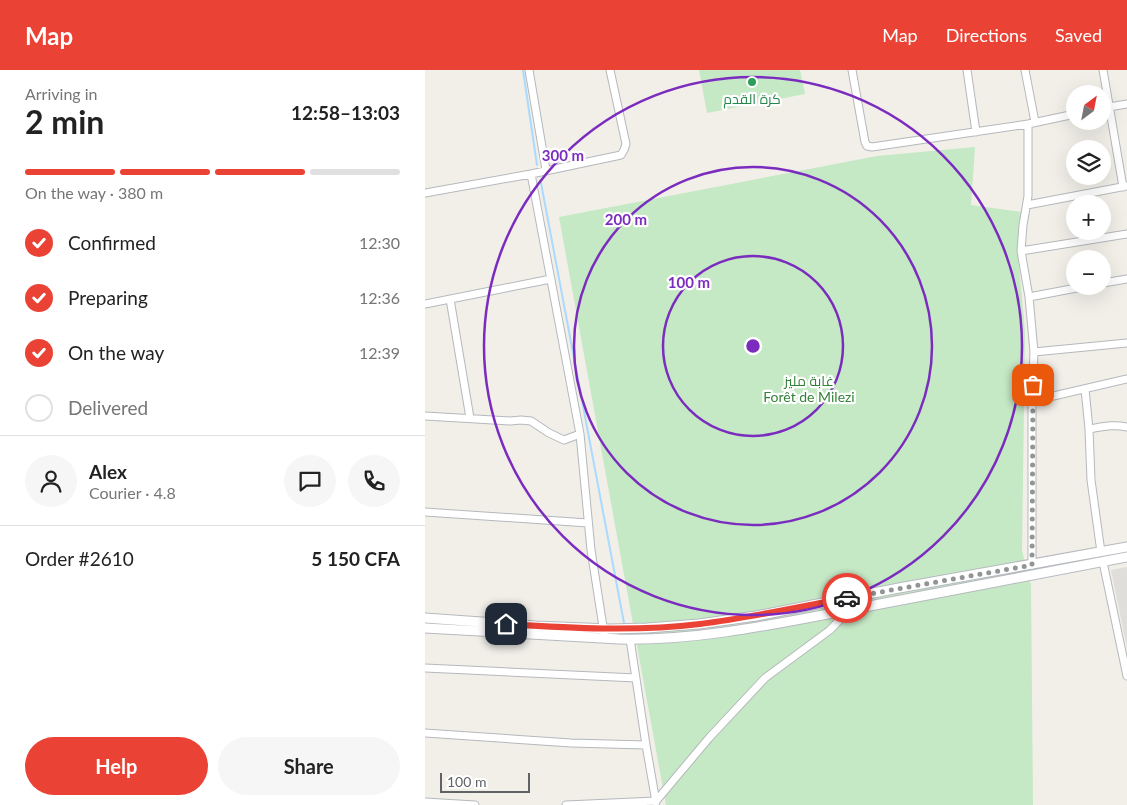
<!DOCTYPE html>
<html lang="en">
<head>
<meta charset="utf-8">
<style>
	:root { --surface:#fff; --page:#f6f6f6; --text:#222; --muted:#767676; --line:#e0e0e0; --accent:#ea4335 }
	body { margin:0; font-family:Lato,Cairo,sans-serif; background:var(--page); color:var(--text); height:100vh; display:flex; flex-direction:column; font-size:19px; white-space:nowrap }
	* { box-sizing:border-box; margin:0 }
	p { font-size:16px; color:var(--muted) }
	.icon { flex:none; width:28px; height:28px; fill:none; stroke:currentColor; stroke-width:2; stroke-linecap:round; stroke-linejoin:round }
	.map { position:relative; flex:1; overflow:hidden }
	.sheet { display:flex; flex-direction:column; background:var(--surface); width:425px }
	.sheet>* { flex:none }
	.needle { width:32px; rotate:32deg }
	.fabs { position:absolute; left:641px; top:15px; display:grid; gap:10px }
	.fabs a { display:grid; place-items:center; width:45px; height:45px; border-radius:50%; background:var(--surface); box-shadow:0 5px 20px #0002; font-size:25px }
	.scale { position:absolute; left:15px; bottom:12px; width:90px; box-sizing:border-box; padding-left:5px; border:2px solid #5f6368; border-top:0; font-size:14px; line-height:18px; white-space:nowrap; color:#5f6368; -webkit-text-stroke:4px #fff; paint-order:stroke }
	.pin { position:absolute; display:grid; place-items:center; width:42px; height:42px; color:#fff; margin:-21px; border-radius:10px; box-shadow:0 2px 8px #0006 }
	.courier { position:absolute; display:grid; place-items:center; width:50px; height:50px; margin:-25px; border:4px solid #ea4335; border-radius:50%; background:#fff; color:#222; box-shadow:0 1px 6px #0007 }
	.overview em { font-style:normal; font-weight:700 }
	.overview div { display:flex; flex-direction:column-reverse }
	.overview { display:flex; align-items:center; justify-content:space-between; height:85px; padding:0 25px }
	h1 { font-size:32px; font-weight:700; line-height:38px }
	.bar { display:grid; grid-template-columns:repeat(4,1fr); gap:8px 5px; align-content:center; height:60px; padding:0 25px }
	.bar i { height:6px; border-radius:4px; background:var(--line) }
	.bar .active { background:var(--accent) }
	.bar p { grid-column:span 4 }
	.line { display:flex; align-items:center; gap:12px; padding:0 25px; border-top:1px solid var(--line) }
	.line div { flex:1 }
	.round { display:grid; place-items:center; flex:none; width:52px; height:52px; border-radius:26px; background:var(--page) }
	ol { padding:0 25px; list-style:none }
	li { display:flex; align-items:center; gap:15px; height:55px }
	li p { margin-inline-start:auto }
	li .icon { padding:5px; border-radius:50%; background:var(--accent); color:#fff; stroke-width:4 }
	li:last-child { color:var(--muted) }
	li i { width:28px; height:28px; border:2px solid var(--line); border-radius:50% }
	.button { display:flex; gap:10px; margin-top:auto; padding:10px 25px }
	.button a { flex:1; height:58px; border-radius:30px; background:var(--accent); color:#fff; font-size:20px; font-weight:700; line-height:58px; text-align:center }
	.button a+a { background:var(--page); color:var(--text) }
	header { display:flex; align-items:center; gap:30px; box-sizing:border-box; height:70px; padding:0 25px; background:var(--accent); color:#fff }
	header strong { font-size:24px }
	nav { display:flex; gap:28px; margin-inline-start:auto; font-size:18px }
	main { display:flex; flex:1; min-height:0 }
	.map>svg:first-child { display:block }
</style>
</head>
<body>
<header>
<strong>Map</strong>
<nav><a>Map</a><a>Directions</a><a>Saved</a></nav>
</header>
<main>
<section class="sheet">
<div class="overview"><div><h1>2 min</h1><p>Arriving in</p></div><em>12:58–13:03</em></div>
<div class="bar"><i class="active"></i><i class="active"></i><i class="active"></i><i></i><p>On the way · 380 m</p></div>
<ol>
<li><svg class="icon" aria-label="check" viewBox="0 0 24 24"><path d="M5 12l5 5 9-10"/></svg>Confirmed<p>12:30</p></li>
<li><svg class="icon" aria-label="check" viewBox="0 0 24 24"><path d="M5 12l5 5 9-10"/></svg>Preparing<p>12:36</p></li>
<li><svg class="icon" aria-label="check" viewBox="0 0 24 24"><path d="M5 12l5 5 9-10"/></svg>On the way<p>12:39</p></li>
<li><i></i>Delivered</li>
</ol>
<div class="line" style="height:90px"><a class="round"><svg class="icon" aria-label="person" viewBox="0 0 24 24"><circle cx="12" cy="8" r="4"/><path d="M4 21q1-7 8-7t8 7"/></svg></a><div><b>Alex</b><p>Courier · 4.8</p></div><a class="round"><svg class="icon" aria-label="chat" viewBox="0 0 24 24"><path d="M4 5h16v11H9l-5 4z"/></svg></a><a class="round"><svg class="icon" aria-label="phone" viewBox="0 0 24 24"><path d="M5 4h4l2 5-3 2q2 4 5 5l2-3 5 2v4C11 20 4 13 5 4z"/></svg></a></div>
<div class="line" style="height:65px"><div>Order #2610</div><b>5 150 CFA</b></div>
<div class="button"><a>Help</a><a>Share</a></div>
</section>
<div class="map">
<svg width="702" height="735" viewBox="0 0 702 735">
	<rect width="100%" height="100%" fill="#f1efe8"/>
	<path fill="#e0deda" d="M702 497V578L686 500Z"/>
	<path fill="#c5e8c5" d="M274 0H375L380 24 282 43Z
		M550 77 546 135 596 142 593 184 600 262 597 481 606 515 608 735H241L134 147 452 86Z"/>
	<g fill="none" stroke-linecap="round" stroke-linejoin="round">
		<path stroke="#aadaff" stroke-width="2" d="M98 0 112 95
			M116 113 199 553"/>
		<g stroke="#b5b8bc" stroke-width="9">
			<path id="street" d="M104 0 121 100
				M427 0 440 72 442 76 447 77 603 54 650 44
				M542 0 551 62
				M600 0 610 52
				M678 0 698 117
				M678 38 702 34
				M603 54V126L598 155 596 181 604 227 609 282 607 331V495
				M106 104 155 364 166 480 179 563
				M0 123 106 104 196 85 199 80 201 74 185 0
				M602 135 702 116
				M596 181 702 164
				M678 213 702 209
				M604 227 662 216
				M25 229 45 348
				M0 234 126 209
				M609 282 702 273
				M660 319 664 359 666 410 676 482
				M607 331 702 309
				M0 346 85 351 96 350 106 351 124 363 139 370 155 364
				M664 359C677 357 688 354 702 357
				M0 442 163 453
				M678 492 702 606
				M205 569 221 675 231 732
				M0 598 211 608
				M0 663 146 673 221 675
				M0 732 50 735
				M141 735 231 731 284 668 340 608 405 560 424 540"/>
		</g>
		<g stroke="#b6babf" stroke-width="11">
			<path id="secondary" d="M0 548 111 556 185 559 222 558 274 554 331 546 474 518 702 477
				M0 558 194 569C274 571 355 553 434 538 523 521 613 504 702 487"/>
		</g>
		<use href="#street" stroke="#fff" stroke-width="7"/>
		<use href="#secondary" stroke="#fff" stroke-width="9"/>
	</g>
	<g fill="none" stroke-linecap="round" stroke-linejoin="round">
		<path stroke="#929495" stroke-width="5" stroke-dasharray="0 9" d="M422 528 607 495 608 315"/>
		<path stroke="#ea4335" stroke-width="6" d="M81 554C145 558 210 562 275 554 324 548 373 537 422 528"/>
	</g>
	<g fill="none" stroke="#7b2cbf" stroke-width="2.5">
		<circle cx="328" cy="276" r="90"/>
		<circle cx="328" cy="276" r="179"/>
		<circle cx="328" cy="276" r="269"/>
	</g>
	<circle fill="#2e9e5b" stroke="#fff" stroke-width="2" cx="327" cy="12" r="5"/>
	<g text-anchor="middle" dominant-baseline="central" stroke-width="4.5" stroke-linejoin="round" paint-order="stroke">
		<g font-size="14" fill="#27864d" stroke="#fff">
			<text x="327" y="28">كرة القدم</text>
		</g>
		<g font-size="14" fill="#348238" stroke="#fff">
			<text x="384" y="310">غابة مليز<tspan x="384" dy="16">Forêt de Milezi</tspan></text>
		</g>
	</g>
	<circle cx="328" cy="276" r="8" fill="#7b2cbf" stroke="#fff" stroke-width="2.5"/>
	<g font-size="15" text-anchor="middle" font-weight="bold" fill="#7b2cbf" stroke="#fff" stroke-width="4.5" stroke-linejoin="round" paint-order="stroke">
		<text x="138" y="91">300 m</text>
		<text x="201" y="155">200 m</text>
		<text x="264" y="218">100 m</text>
	</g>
</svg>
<div class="fabs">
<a><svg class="needle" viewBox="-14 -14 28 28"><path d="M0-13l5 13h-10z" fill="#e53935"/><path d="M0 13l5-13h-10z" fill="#767676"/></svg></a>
<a><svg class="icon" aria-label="layers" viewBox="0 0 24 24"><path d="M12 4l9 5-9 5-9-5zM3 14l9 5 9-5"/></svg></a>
<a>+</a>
<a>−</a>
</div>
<div class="scale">100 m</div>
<div class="pin" style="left:608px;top:315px;background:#ea580c"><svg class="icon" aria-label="bag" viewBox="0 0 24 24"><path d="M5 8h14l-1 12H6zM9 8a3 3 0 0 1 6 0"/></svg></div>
<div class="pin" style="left:81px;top:554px;background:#1f2937"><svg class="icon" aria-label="home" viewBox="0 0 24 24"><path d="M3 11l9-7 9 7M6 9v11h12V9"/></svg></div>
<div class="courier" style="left:422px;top:528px"><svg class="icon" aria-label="car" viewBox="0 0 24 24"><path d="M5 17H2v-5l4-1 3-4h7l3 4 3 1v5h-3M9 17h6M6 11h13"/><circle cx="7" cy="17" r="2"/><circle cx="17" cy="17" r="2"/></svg></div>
</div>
</main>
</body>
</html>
